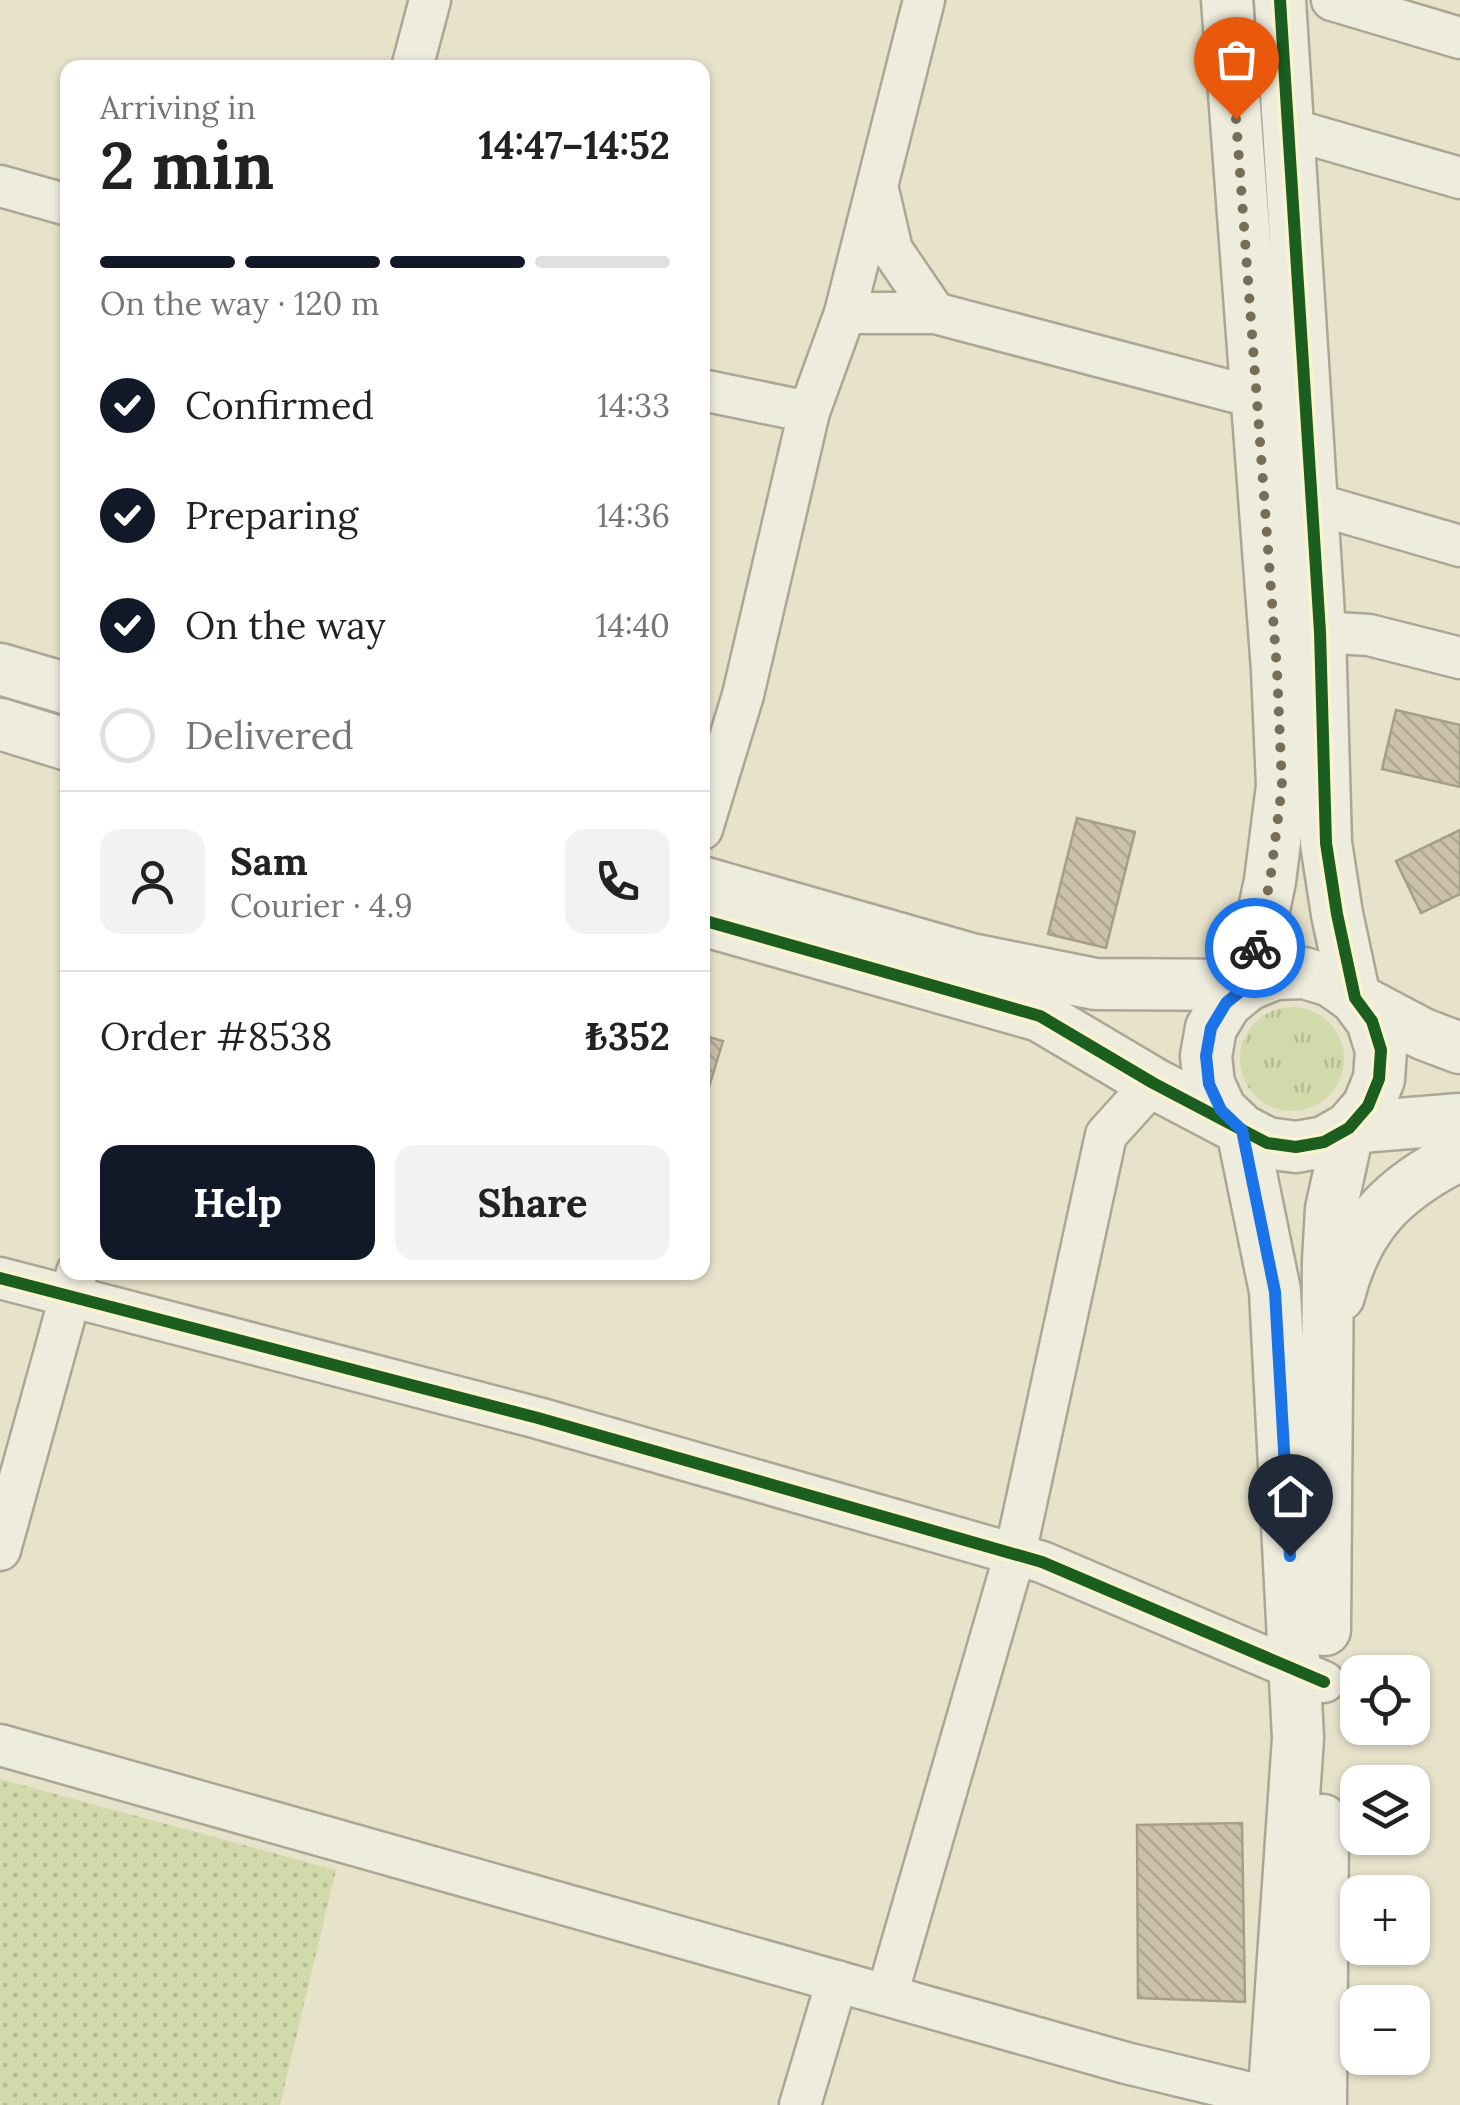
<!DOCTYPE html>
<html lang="en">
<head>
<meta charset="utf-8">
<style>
	:root { --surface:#fff; --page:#f2f2f2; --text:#222; --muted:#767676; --line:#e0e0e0; --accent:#111827 }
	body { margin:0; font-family:Lora,serif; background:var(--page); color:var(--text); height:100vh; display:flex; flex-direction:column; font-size:38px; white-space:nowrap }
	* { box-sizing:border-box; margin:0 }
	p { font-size:32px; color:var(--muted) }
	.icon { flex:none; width:55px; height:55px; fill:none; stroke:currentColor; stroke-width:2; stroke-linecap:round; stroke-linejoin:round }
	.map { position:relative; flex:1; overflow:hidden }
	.details { position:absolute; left:60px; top:60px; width:650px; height:1220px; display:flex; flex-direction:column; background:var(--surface); border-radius:20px; box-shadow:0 2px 8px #0004 }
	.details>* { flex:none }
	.buttons { position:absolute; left:1340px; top:1655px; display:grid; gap:20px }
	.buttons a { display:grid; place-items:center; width:90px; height:90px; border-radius:20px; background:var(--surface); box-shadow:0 2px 8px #0004; font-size:50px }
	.pin { position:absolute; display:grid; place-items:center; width:85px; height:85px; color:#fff; margin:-102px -42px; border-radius:50% 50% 50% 0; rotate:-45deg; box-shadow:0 0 10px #0007 }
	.pin .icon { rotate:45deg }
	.courier { position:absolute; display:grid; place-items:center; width:100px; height:100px; margin:-50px; border:8px solid #1a73e8; border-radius:50%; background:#fff; color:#222; box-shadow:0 2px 12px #0007 }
	.head em { font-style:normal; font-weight:700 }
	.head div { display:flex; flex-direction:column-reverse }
	.head { display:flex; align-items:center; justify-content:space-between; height:170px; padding:0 40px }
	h1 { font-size:65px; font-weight:700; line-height:75px }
	.bar { display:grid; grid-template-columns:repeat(4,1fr); gap:15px 10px; align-content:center; height:120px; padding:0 40px }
	.bar i { height:12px; border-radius:8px; background:var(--line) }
	.bar .on { background:var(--accent) }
	.bar p { grid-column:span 4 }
	.line { display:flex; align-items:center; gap:25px; padding:0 40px; border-top:2px solid var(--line) }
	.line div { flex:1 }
	.round { display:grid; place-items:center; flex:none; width:105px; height:105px; border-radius:20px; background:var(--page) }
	ol { padding:0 40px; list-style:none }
	li { display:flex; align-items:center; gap:30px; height:110px }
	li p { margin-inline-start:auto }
	li .icon { padding:10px; border-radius:50%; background:var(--accent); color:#fff; stroke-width:4 }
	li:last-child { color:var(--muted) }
	li i { width:55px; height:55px; border:5px solid var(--line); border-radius:50% }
	.cta { display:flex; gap:20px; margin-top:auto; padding:20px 40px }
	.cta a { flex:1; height:115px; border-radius:20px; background:var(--accent); color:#fff; font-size:40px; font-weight:700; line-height:115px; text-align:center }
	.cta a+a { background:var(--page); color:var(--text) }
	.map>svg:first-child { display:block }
</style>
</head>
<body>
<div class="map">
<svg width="1460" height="2105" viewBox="0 0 1460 2105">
	<defs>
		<pattern id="grass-tufts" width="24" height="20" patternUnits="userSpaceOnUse" patternTransform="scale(2.5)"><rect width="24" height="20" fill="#d2daac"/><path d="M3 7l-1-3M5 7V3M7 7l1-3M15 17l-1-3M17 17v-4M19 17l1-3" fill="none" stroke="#b5bb93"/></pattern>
		<pattern id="park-dots" width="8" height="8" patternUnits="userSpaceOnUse" patternTransform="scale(2.5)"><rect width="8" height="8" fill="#d2daac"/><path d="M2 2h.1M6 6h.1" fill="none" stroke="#b5bb93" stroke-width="1.8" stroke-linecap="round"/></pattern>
		<pattern id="building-back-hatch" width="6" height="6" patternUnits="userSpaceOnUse" patternTransform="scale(2.5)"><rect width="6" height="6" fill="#cbc1ab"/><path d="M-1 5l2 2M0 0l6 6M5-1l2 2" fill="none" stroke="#afa693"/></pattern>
	</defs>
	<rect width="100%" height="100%" fill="#e7e3cb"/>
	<path fill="url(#grass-tufts)" d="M1240 1059a52 52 0 1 1 104 0a52 52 0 1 1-104 0Z"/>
	<path fill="url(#park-dots)" d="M0 1779 336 1870 280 2105H0Z"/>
	<path fill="url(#building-back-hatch)" stroke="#a79e8a" stroke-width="2.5" d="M1396 710 1460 725V787L1382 769Z
		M1077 818 1135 832 1106 948 1048 934Z
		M1460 830V894L1421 913 1396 861Z
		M702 1035 723 1041 702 1110Z
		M1242 1823 1245 2002 1138 1998 1137 1825Z"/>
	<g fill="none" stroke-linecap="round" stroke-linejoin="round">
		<g stroke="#aca695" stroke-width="45">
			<path id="minor" d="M1332 0 1460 38
				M412 68 430 0
				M1287 128 1460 178
				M0 186 68 205
				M879 194 892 250 935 313 1257 398
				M845 313H935
				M702 390 809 412
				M1312 503 1460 546
				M1320 632 1369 635 1460 658
				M702 829 743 695 809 412 845 313 924 0
				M0 1278 538 1418 1042 1562 1324 1682
				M0 1550 77 1272
				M0 1745 1126 2063 1299 2105
				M887 1995 1015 1554 1106 1135 1153 1083
				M800 2105 837 1981"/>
		</g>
		<g stroke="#aca695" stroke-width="55">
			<path id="tertiary" d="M1227 0 1277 670 1282 786 1270 881 1248 985
				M0 669 68 689
				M0 724 68 745
				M702 882 971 959 1095 984 1248 985
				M702 920 1040 1016 1153 1083 1267 1143 1296 1147 1324 1142 1349 1128 1368 1106 1379 1079 1381 1050 1372 1021 1355 998 1337 914 1326 843 1320 632 1280 0
				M1349 1128 1460 1119
				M1339 1296C1357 1224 1394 1188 1460 1155
				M1325 1630 1328 1261 1331 1209 1349 1128
				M1273 2105 1298 1738 1275 1291 1242 1130 1221 1110 1209 1084 1206 1056 1211 1028 1226 1003 1248 985 1275 974 1304 973 1331 981 1355 998 1423 1034 1460 1048
				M1321 2105 1323 1820"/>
		</g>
		<use href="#minor" stroke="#eeecdd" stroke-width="40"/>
		<use href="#tertiary" stroke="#eeecdd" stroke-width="50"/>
		<g stroke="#f9f3cf" stroke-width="19">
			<path id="cycleway" d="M702 920 1040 1016 1153 1083 1267 1143 1296 1147 1324 1142 1349 1128 1368 1106 1379 1079 1381 1050 1372 1021 1355 998 1337 914 1326 843 1320 632 1280 0
				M0 1278 538 1418 1042 1562 1324 1682"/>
		</g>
		<use href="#cycleway" stroke="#1b5e20" stroke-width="12"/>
	</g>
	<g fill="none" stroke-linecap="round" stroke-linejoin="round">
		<path stroke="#776e59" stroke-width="10" stroke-dasharray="0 18" d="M1236 119 1277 670 1282 786 1270 881 1255 948"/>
		<path stroke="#1a73e8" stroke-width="12" d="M1255 948 1248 985 1226 1003 1211 1028 1206 1056 1209 1084 1221 1110 1242 1130 1275 1292 1290 1556"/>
	</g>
</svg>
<div class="buttons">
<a><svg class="icon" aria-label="locate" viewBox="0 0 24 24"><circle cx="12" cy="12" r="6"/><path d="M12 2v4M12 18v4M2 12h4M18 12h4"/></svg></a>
<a><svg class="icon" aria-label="layers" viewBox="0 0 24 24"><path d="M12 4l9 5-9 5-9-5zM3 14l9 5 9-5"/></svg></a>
<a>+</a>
<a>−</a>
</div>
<div class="pin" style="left:1236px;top:119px;background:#ea580c"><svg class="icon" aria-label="bag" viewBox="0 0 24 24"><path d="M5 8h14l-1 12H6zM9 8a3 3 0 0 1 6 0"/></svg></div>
<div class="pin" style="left:1290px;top:1556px;background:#1f2937"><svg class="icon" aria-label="home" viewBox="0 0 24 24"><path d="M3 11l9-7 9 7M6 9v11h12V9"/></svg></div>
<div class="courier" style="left:1255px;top:948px"><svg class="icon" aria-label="bike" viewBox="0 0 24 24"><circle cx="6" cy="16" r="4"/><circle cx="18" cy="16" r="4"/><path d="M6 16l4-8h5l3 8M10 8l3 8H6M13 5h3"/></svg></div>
<section class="details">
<div class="head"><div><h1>2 min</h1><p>Arriving in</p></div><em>14:47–14:52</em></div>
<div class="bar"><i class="on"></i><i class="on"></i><i class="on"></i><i></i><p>On the way · 120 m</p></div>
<ol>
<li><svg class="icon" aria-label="check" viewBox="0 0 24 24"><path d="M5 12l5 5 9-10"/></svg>Confirmed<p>14:33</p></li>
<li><svg class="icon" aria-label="check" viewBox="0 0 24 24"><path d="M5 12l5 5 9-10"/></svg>Preparing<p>14:36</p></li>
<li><svg class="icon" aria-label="check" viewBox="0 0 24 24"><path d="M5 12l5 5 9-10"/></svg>On the way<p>14:40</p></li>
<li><i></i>Delivered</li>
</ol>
<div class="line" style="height:180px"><a class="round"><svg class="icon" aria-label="person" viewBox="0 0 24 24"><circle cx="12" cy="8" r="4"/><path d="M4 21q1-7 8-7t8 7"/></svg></a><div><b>Sam</b><p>Courier · 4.9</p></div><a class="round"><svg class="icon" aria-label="phone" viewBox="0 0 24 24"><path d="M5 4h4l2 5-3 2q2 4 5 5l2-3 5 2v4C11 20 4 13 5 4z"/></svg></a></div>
<div class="line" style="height:130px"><div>Order #8538</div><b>₺352</b></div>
<div class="cta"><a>Help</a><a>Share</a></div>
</section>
</div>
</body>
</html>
